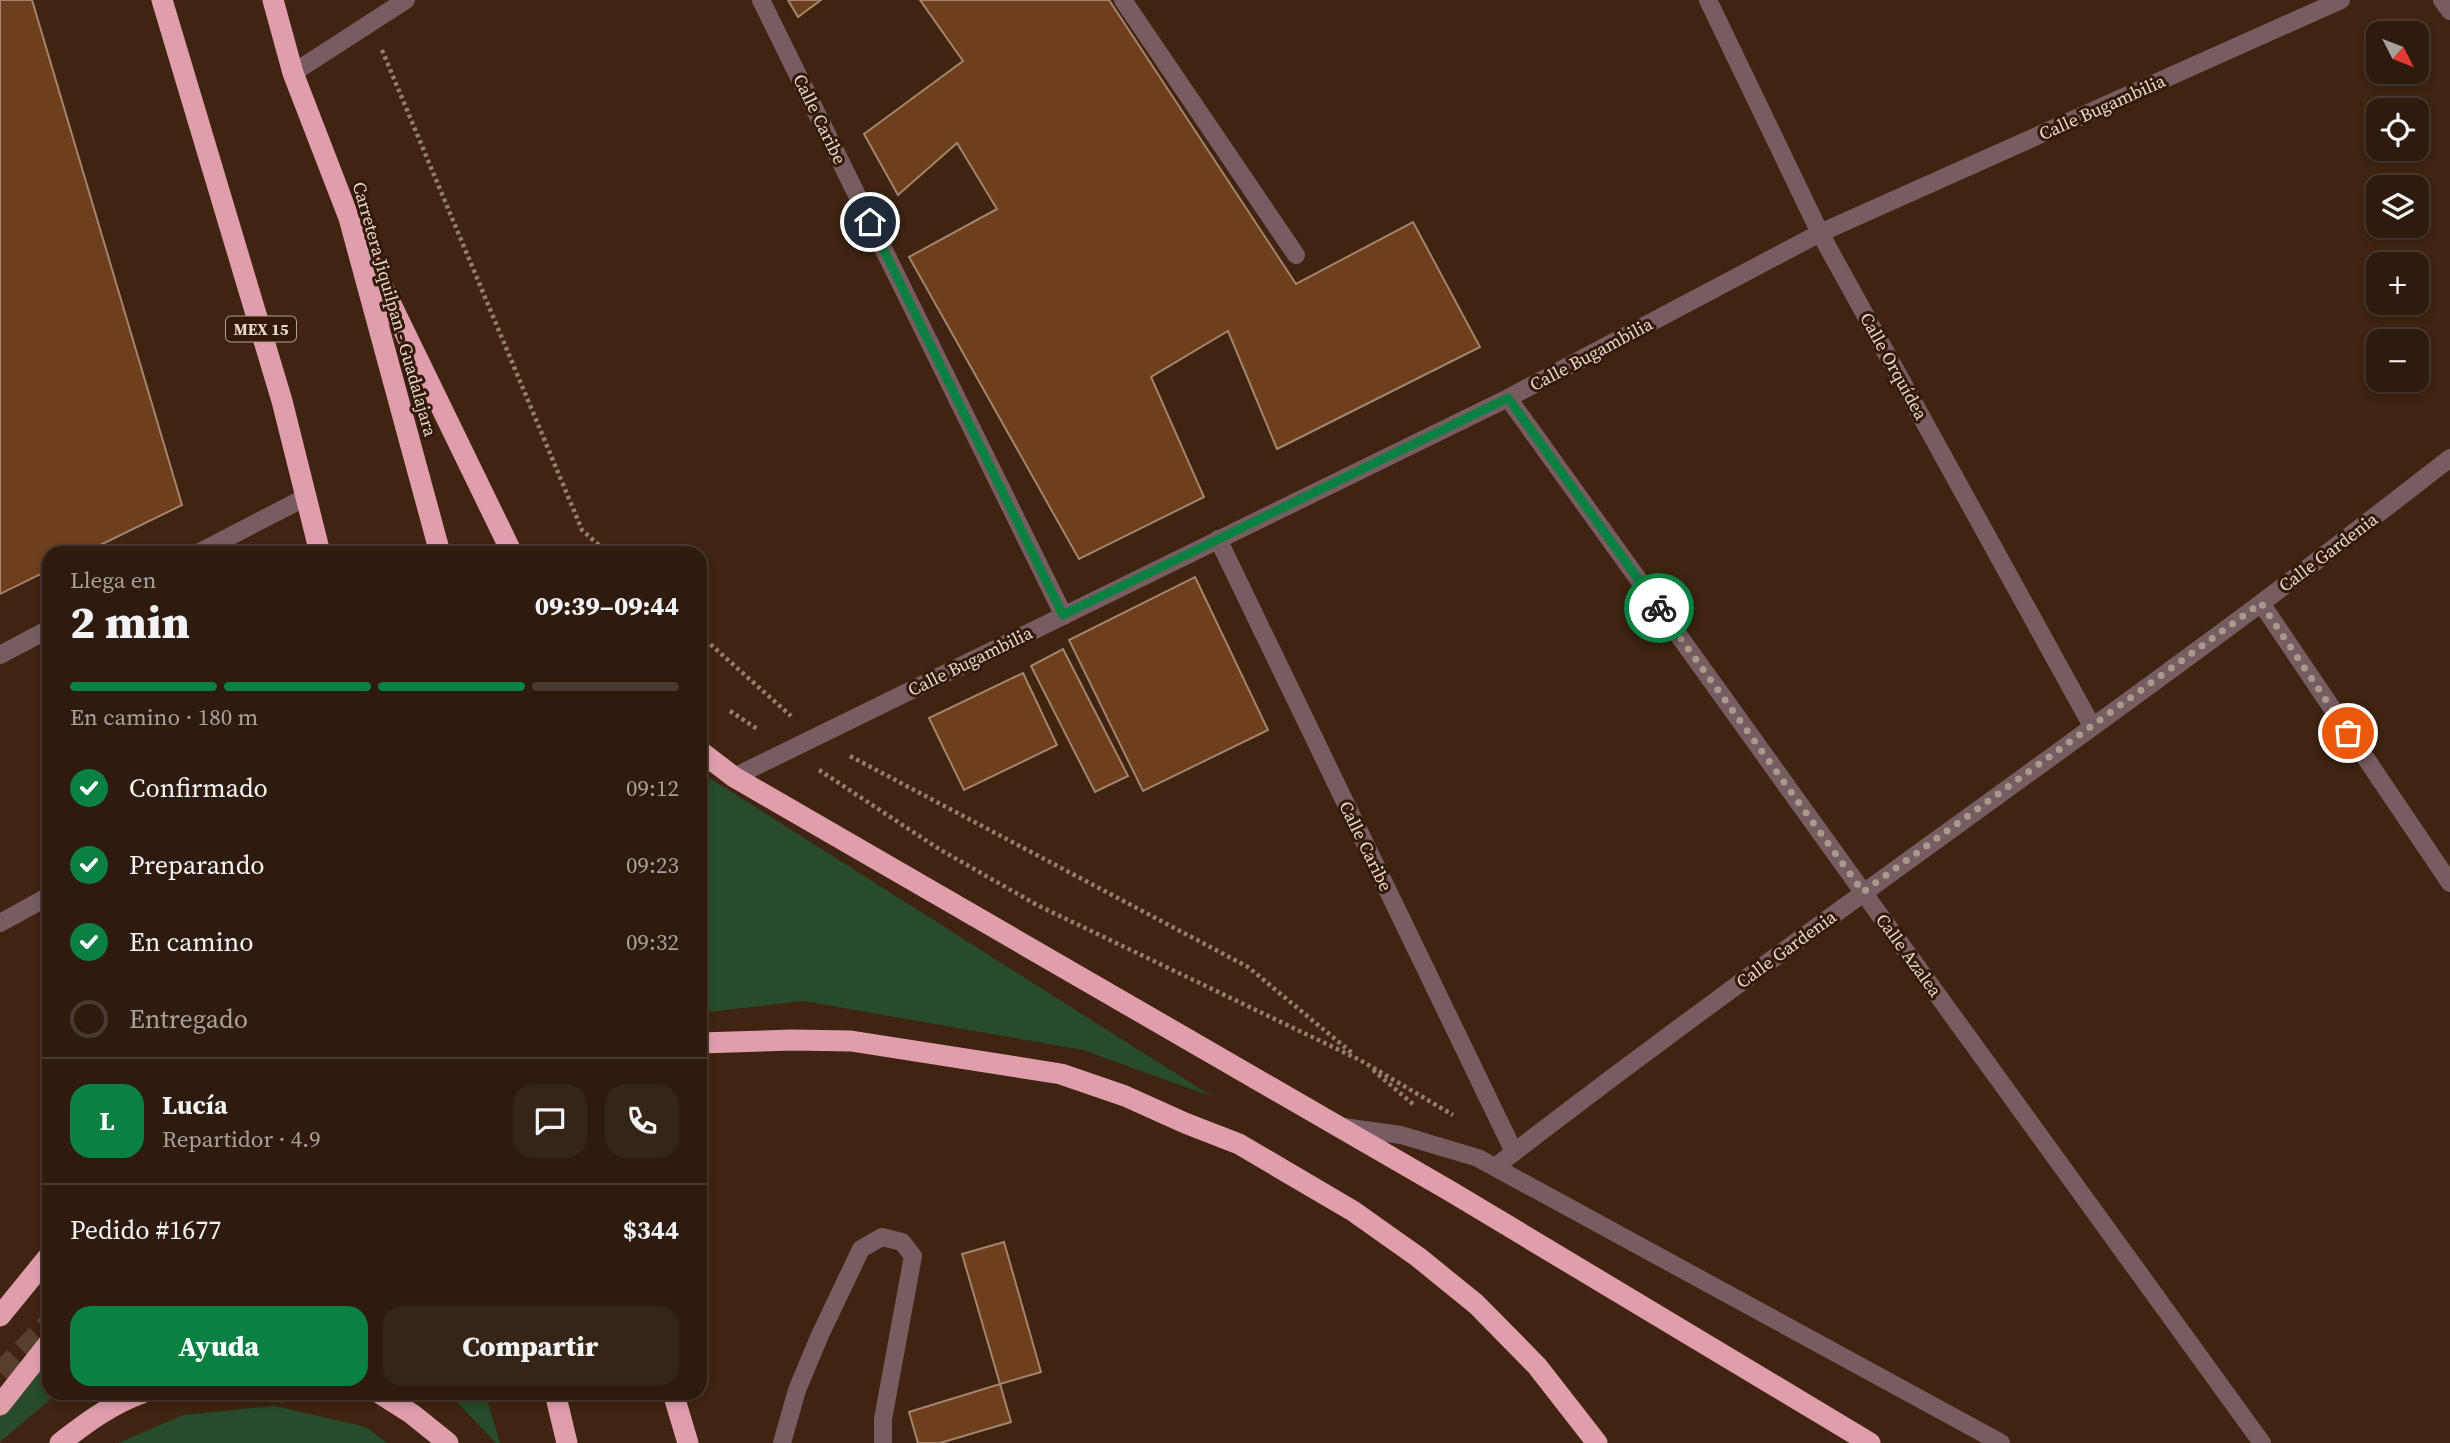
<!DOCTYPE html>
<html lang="es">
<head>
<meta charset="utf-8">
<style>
	:root { --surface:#2e1b0d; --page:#362416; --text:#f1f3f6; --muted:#a7a19d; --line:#49392e; --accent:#0b8043 }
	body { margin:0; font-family:"Source Serif 4",serif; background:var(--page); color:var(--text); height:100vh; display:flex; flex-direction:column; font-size:26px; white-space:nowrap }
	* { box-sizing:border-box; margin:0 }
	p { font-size:23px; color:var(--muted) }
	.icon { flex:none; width:38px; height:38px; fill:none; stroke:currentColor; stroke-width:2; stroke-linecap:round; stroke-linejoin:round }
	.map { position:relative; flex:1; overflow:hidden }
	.drawer { position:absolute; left:42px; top:546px; width:665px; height:854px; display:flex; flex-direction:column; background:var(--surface); border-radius:21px; box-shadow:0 4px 10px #0003,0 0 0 2px var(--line) }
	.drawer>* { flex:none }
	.needle { width:46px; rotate:132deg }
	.tools { position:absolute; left:2366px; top:21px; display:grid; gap:14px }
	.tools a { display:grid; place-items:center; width:63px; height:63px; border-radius:14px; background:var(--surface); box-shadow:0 4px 10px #0003,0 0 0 2px var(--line); font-size:35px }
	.pin { position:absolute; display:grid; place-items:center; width:60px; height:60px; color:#fff; margin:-30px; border:4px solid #fff; border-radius:50%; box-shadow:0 2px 7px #0007 }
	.courier { position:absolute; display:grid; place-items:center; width:70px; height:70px; margin:-35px; border:5px solid #0b8043; border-radius:50%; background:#fff; color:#222; box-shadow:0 2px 9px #0007 }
	.summary em { font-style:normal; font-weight:800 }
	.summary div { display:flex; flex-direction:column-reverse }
	.summary { display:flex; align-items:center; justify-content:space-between; height:119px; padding:0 28px }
	h1 { font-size:46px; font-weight:800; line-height:52px }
	.bar { display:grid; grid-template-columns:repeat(4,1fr); gap:10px 7px; align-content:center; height:84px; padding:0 28px }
	.bar i { height:9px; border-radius:5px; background:var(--line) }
	.bar .on { background:var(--accent) }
	.bar p { grid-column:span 4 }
	.line { display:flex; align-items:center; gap:18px; padding:0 28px; border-top:2px solid var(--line) }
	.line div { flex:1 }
	.round { display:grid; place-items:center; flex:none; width:74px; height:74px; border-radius:21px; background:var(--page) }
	ol { padding:0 28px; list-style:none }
	li { display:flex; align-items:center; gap:21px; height:77px }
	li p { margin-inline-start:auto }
	li .icon { padding:7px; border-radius:50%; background:var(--accent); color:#fff; stroke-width:4 }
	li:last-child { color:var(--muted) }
	li i { width:38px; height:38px; border:4px solid var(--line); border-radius:50% }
	.button { display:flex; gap:14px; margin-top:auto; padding:14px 28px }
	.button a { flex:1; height:80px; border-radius:21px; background:var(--accent); color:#fff; font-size:28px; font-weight:800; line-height:80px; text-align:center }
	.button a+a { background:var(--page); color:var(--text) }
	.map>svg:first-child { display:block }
</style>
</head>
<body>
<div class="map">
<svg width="2450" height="1443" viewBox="0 0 2450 1443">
	<rect width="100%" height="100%" fill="#3e2411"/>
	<path fill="#274b2b" d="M700 772 1213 1097 1083 1050 804 1001 700 1013Z
		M49 1354V1393H58L0 1442V1413Z
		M448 1393H485L500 1443H496Z
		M275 1406 366 1427 387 1443H118L183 1415Z"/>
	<path fill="#6d3f1c" stroke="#a3846f" stroke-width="2" d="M0 0H32L182 505 84 553H49V570L0 594Z
		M788 0H821L798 17Z
		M920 0H1109L1296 284 1413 222 1480 347 1277 449 1228 331 1151 377 1204 497 1079 559 909 257 997 209 957 143 898 195 864 134 963 61Z
		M1195 577 1268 730 1143 791 1069 640Z
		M1063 649 1128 776 1095 792 1031 666Z
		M1023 673 1057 745 964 790 929 718Z
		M1004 1242 1041 1372 1000 1384 962 1254Z
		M1000 1384 1011 1422 940 1443H918L909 1412Z"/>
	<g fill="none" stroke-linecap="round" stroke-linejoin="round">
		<path stroke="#583f2d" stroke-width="21" stroke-dasharray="21 10" stroke-linecap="butt" d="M0 1372 49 1323"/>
		<path stroke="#937d6e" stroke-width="4.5" stroke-dasharray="3.5 3.5" stroke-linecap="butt" d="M382 50 582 530 608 553
			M700 635 791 716
			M730 711 759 730
			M850 756 1248 967 1352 1053
			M819 770 939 849 1037 905 1360 1060 1453 1115
			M1373 1070 1414 1105"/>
		<path stroke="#775c62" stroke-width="18" d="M761 0 1064 616
			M1123 0 1296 255
			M1708 0 1820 233 2092 726
			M2442 0 2450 11
			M293 73 406 0
			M1508 398 1863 892 2262 1443
			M1218 539 1514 1152
			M198 553 306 497
			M2261 603 2450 883
			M0 655 49 629
			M734 777 1508 398 1820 233 2341 0
			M0 923 49 896
			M1343 1127 1401 1135 1478 1158 2001 1443
			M1495 1167C1746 973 2006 793 2260 604 2324 556 2387 507 2450 458
			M782 1443 797 1390 820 1335 861 1249 882 1237 902 1242 913 1256 883 1419V1443"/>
		<path stroke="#e09ead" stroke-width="21" d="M162 0 282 401 320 553
			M273 0 293 73 349 218 440 553
			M372 265 512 553
			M700 751 734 777 1450 1191 1870 1443
			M700 1043 792 1040 851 1041 1061 1074 1125 1096 1185 1123 1239 1144 1353 1211 1418 1257 1476 1304 1537 1366 1597 1443
			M0 1316 49 1256
			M379 1393 412 1414 448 1443
			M555 1393 567 1443
			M673 1393 688 1443
			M0 1405 49 1343
			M60 1443C86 1423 111 1404 142 1393"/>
	</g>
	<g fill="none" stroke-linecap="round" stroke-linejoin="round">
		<path stroke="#ad988b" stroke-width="7" stroke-dasharray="0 12.6" d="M1659 608 1863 892 2261 603 2348 733"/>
		<path stroke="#0b8043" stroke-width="9" d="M870 222 1063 615 1508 398 1659 608"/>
	</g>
	<g text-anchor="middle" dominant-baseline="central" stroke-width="6" stroke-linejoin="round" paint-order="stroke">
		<rect fill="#331a08" stroke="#b29e91" stroke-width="2" x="226" y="316.5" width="70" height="25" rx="5"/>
		<g font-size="16" font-weight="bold" fill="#e9d7cc">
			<text x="261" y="329">MEX 15</text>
		</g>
		<g font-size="18" fill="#e9d7cc" stroke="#331a08">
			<text transform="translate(2102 107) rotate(-24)">Calle Bugambilia</text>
			<text transform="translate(820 119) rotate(64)">Calle Caribe</text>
			<text transform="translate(395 309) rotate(74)">Carretera Jiquilpan - Guadalajara</text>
			<text transform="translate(1591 354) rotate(-28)">Calle Bugambilia</text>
			<text transform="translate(1894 366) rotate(61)">Calle Orquídea</text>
			<text transform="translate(2328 552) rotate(-37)">Calle Gardenia</text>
			<text transform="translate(970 661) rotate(-26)">Calle Bugambilia</text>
			<text transform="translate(1366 846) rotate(64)">Calle Caribe</text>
			<text transform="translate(1786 949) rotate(-36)">Calle Gardenia</text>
			<text transform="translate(1909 955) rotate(54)">Calle Azalea</text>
		</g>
	</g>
</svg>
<div class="tools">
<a><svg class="needle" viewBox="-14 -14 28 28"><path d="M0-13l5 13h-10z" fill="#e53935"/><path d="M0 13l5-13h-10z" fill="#a7a19d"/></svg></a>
<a><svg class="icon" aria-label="locate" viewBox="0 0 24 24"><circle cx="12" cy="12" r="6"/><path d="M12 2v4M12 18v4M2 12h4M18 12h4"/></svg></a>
<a><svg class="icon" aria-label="layers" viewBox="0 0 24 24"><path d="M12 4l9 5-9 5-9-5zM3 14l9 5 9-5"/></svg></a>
<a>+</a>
<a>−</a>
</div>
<div class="pin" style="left:2348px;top:733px;background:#ea580c"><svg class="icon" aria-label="bag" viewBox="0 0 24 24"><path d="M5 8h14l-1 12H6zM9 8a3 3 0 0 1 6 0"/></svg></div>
<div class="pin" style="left:870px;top:222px;background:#1f2937"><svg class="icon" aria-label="home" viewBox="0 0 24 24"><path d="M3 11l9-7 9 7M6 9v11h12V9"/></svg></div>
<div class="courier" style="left:1659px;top:608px"><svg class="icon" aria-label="bike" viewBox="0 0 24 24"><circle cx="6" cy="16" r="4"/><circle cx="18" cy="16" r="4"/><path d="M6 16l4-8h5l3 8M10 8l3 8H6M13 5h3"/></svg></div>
<section class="drawer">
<div class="summary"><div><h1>2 min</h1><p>Llega en</p></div><em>09:39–09:44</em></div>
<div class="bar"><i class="on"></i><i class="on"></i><i class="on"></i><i></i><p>En camino · 180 m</p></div>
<ol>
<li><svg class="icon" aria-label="check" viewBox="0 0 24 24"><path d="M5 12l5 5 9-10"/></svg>Confirmado<p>09:12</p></li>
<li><svg class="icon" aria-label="check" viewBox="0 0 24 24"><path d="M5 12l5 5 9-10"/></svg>Preparando<p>09:23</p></li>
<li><svg class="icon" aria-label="check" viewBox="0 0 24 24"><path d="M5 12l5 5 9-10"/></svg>En camino<p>09:32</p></li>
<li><i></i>Entregado</li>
</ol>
<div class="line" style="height:126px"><b class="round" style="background:var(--accent);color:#fff">L</b><div><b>Lucía</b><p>Repartidor · 4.9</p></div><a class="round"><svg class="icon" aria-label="chat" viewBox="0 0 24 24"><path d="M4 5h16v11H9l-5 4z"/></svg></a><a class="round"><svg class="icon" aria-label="phone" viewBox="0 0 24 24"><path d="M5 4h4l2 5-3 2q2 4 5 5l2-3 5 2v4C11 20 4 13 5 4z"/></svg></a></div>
<div class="line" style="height:91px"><div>Pedido #1677</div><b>$344</b></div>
<div class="button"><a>Ayuda</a><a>Compartir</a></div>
</section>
</div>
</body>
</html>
